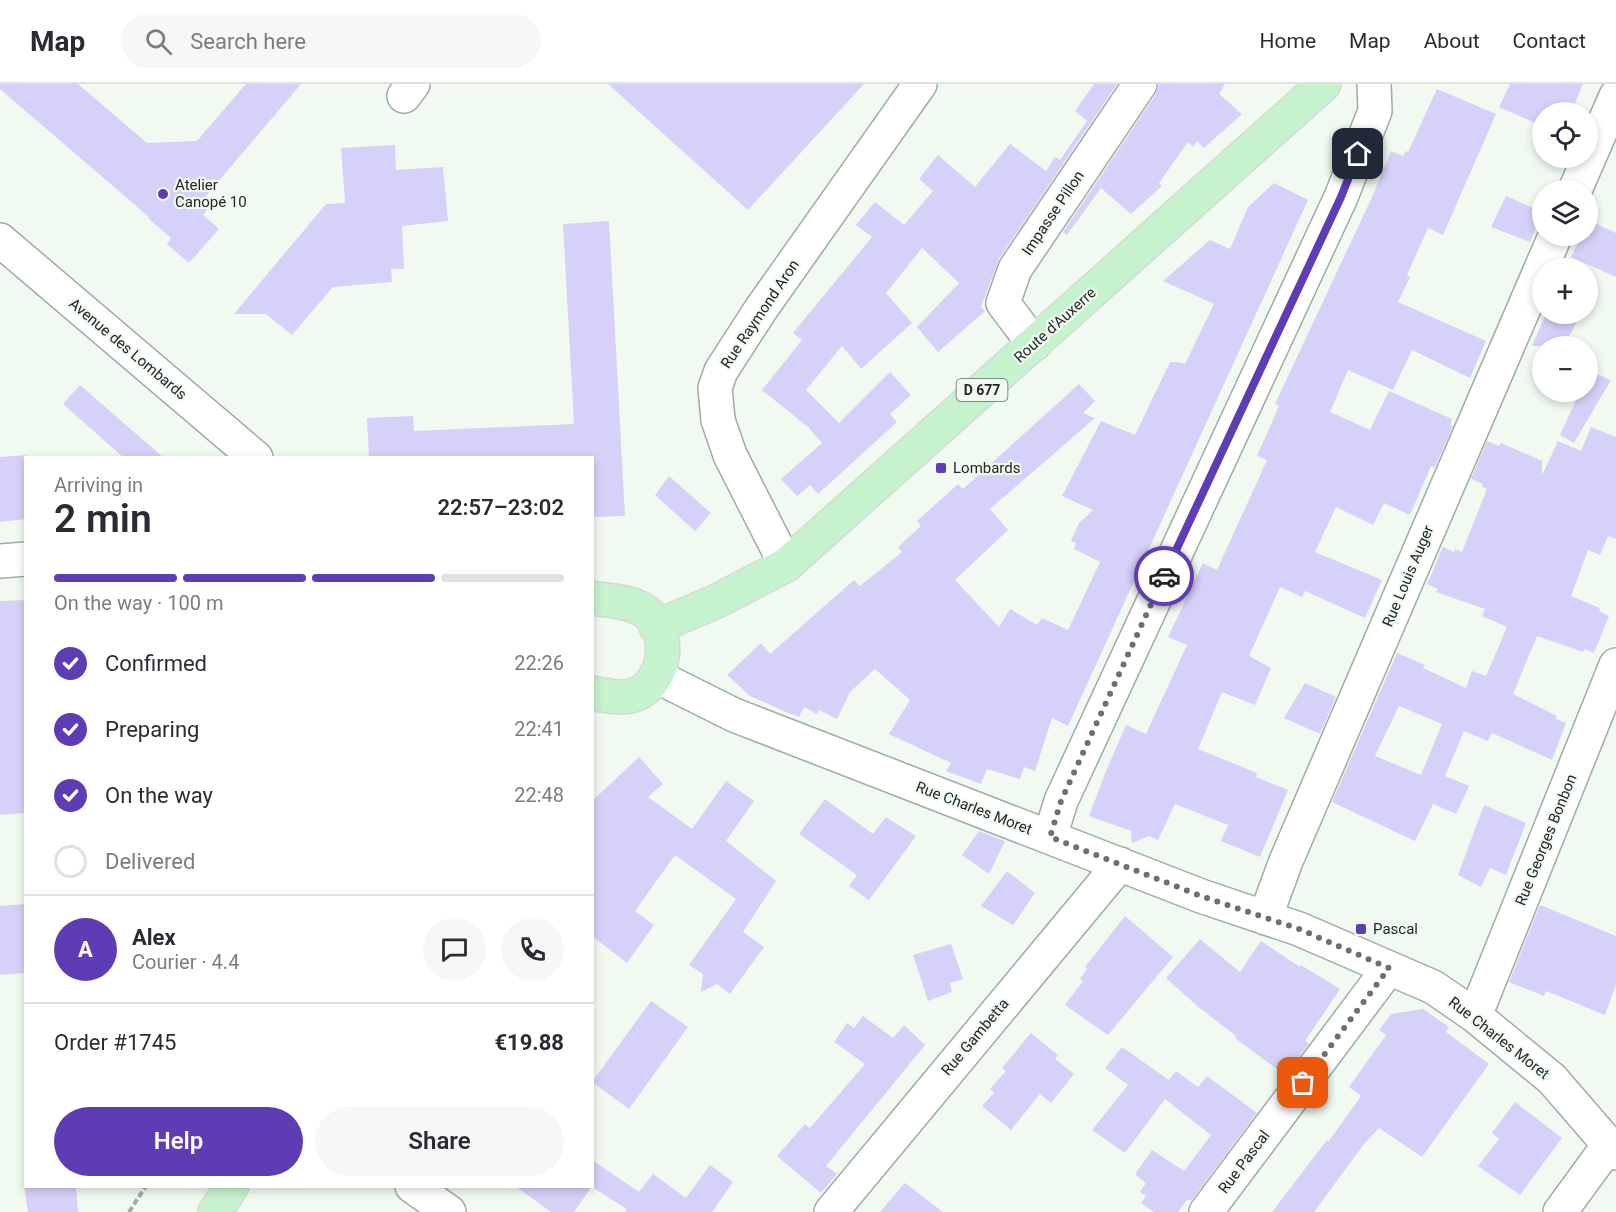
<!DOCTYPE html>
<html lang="en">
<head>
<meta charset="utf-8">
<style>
	:root { --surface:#fff; --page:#f7f7f7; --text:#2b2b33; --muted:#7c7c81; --line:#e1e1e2; --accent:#5e3cb4 }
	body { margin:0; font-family:Roboto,sans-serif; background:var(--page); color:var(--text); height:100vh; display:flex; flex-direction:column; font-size:22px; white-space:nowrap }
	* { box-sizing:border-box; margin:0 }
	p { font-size:20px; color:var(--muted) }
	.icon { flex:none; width:33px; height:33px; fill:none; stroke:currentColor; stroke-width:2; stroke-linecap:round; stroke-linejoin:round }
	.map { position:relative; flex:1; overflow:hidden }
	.panel { position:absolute; left:24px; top:372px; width:570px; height:732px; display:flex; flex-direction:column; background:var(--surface); border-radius:0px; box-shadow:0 3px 9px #0003 }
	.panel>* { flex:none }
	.tools { position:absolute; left:1532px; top:18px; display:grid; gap:12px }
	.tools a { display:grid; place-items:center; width:66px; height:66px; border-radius:50%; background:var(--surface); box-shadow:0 3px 9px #0003; font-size:30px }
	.pin { position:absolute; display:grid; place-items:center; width:51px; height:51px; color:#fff; margin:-26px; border-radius:12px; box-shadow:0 3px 9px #0006 }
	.courier { position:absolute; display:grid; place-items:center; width:60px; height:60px; margin:-30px; border:4px solid #5e3cb4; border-radius:50%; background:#fff; color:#222; box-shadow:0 2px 8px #0007 }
	.overview em { font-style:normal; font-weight:600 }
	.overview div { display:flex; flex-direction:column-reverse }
	.overview { display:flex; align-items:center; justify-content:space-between; height:102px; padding:0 30px }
	h1 { font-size:39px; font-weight:600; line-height:45px }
	.bar { display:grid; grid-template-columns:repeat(4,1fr); gap:9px 6px; align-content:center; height:72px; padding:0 30px }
	.bar i { height:8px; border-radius:4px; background:var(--line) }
	.bar .on { background:var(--accent) }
	.bar p { grid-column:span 4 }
	.line { display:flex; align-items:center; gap:15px; padding:0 30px; border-top:2px solid var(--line) }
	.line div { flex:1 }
	.round { display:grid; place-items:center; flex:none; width:63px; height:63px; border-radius:32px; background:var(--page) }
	ol { padding:0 30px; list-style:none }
	li { display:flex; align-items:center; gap:18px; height:66px }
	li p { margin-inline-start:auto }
	li .icon { padding:6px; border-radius:50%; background:var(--accent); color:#fff; stroke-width:4 }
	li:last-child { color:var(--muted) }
	li i { width:33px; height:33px; border:3px solid var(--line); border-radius:50% }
	.cta { display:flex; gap:12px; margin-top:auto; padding:12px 30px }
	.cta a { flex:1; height:69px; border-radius:36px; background:var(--accent); color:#fff; font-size:24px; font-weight:600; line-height:69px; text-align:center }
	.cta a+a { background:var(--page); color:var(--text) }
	header { display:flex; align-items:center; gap:36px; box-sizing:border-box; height:84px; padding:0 30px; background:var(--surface); border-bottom:2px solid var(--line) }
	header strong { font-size:28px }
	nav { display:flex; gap:33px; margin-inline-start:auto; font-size:21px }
	.search { width:420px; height:54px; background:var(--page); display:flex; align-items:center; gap:15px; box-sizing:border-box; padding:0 21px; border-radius:33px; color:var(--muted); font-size:22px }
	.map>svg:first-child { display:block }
</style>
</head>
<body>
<header>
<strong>Map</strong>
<div class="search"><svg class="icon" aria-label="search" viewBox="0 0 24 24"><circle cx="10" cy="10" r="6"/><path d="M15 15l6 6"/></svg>Search here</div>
<nav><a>Home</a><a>Map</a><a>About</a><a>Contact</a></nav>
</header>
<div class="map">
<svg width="1616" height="1128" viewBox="0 0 1616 1128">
	<rect width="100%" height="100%" fill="#f0faf1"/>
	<path fill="#d6d1f8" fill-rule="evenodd" d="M0 0H78L147 59 197 57 246 0H301L200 119 207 126 203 131 219 145 189 179 167 160 171 154 148 134 149 133 0 5Z
		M608 0H864L748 126Z
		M1094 0H1117L999 175 981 223 985 227 938 268 917 243 959 199 922 164 886 209 912 239 861 285 842 262 806 306 839 339 890 288 911 311 890 330 897 338 818 410 810 401 797 412 781 395 822 359 808 343 762 306 802 256 793 249 872 153 856 141 875 118 904 141 933 107 919 95 938 71 975 103 1010 60 1046 87 1055 73 1060 76 1087 37 1075 27Z
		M1159 0H1225L1219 10 1242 30 1204 64 1197 57 1193 63 1188 58 1159 99 1162 102 1131 130 1101 104 1067 151 1063 148 1156 10Z
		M1510 0H1583L1571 28H1542V42L1499 23Z
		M1437 5 1496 30 1443 151 1428 144 1407 191 1410 193 1398 218 1486 257 1470 294 1412 266 1393 306 1348 286 1330 328 1370 346 1389 307 1452 335 1450 341 1453 342 1435 383 1431 382 1410 431 1384 419 1373 441 1336 423 1315 468 1382 496 1365 534 1305 507 1302 513 1280 503 1249 572 1271 584 1255 621 1222 608 1198 665 1257 689 1256 693 1288 706 1260 773 1221 757 1228 741 1175 720 1158 756 1149 752 1132 759 1131 747 1089 732 1106 687 1126 641 1146 650 1187 561 1168 553 1203 479 1217 486 1267 376 1257 372 1279 322 1275 320 1373 111 1391 67 1403 72 1406 67 1408 68Z
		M395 61 396 86 443 83 448 137 402 142 404 185H391L392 198 333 203 292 251 266 230H234L326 120 345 119 341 64Z
		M1274 99 1308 116 1068 642 1052 634 1035 687 1024 683 1020 695 987 685 981 700 946 687 951 679 889 650 910 616 875 585 850 608 837 635 819 626 817 630 804 623 799 633 786 628 750 612 727 591 761 559 770 570 854 496 860 502 902 468 898 463 921 442 917 437 958 400 963 405 1079 300 1095 317 1083 329 1095 334 990 425 1008 446 955 496 999 543 1010 525 1037 541 1042 534 1068 546 1100 478 1074 465 1076 459 1071 457 1079 439 1093 426 1062 412 1101 337 1135 351 1170 278H1179L1185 280 1214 220 1163 197 1210 156 1230 165 1248 123Z
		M1506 112 1533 124 1531 127 1541 131 1530 158 1491 143Z
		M1588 136 1616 149V193L1571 173 1581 152H1587Z
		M609 137 625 432 592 433V374H369L367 334 413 332 414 347 574 340 563 140Z
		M1546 230H1581L1564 262H1532Z
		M1589 287 1611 296 1574 359 1560 351 1580 308H1587V291Z
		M80 301 164 374H124L63 320Z
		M1591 343 1616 353V455L1608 452 1600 471 1588 466 1571 512 1600 524 1599 527 1609 532 1594 569 1584 565 1583 568 1537 552 1513 610 1557 632 1556 635 1566 639 1552 676 1492 649 1488 657 1464 647 1445 692 1469 702 1456 730 1433 720 1415 757 1332 718 1397 569 1425 581 1423 584 1466 604 1472 587 1486 592 1507 543 1482 532 1485 525 1436 508 1438 505 1427 500 1443 463 1454 468 1455 465 1462 468 1487 405 1482 403 1483 400 1471 395 1487 357 1499 362 1501 359 1542 377V391L1558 357 1581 367ZM1399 622 1442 640 1421 691 1375 672Z
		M26 371V435L0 438V373Z
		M669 392 711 429 695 447 655 411Z
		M26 516V729L0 731V517Z
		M1305 599 1336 613 1320 650 1284 634Z
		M639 673 663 700 648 713 692 745 726 697 754 717 726 757 776 797 743 848 764 863 730 910 717 900 701 908 703 890 689 881 736 815 675 771 635 827 654 841 627 879 592 852V717Z
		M825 715 873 750 886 733 916 752 869 816 849 802 857 791 799 750Z
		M1484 721 1526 739 1506 791 1490 784 1481 803 1458 791Z
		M979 747 1005 757 989 790 962 771Z
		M1007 787 1035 809 1013 841 981 822Z
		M26 820V889L0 891V822Z
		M1540 821 1616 852V900L1605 931 1546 907 1544 912 1509 898Z
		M1125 832 1173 873 1108 951 1065 921 1083 897 1080 895 1087 885 1085 883Z
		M1200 855 1240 888 1261 857 1300 883 1301 881 1340 905 1305 957 1309 960 1285 991 1235 954 1236 952 1196 921 1166 894Z
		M951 860 963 895 950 899 952 908 928 917 913 871Z
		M651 917 688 943 629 1025 592 998Z
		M1423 925 1449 943 1446 948 1489 980 1422 1073 1379 1044 1364 1060 1314 1128H1272L1327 1056 1329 1057 1361 1012 1349 1003 1386 951 1379 946 1391 930Z
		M863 932 893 954 904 941 925 961 826 1082 837 1090 821 1109 777 1072 805 1040 810 1044 865 980 834 958 847 939 854 944Z
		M1031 949 1058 971 1055 975 1074 990 1051 1019 1040 1010 1011 1046 982 1022 994 1009 990 1005 1006 987 1002 984Z
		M1122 963 1169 996 1176 987 1198 1003 1207 992 1257 1029 1191 1117 1188 1115 1178 1128H1154L1141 1119 1146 1112 1140 1108 1146 1099 1135 1090 1152 1066 1184 1087 1211 1051 1165 1015 1125 1069 1092 1046 1128 1001 1105 984Z
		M1515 1018 1562 1054 1520 1111 1478 1082 1499 1055 1492 1049Z
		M592 1076 639 1108 653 1090 686 1114 710 1081 733 1098 712 1128H625L627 1125 592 1103Z
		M905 1099 943 1128H880Z
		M24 1102H76L78 1128H28Z
		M515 1102H592L574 1128H551Z"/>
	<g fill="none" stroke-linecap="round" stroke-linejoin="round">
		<g stroke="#a2aba3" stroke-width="36">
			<path id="minor" d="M404 12 413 0
				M1575 106 1616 12
				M0 156 256 374
				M1034 260 1003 219 1015 185 1140 0
				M0 477 26 475
				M786 481 730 371 718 336 715 304 721 287 761 225 920 0
				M656 592 734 631 1201 812 1299 845 1433 903 1474 931 1552 995 1616 1069
				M1050 753 1061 717 1341 113 1375 27 1374 0
				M1265 834 1286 777 1555 152
				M1474 931 1481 917 1616 581
				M412 1102 449 1128
				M831 1128 1120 780
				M1206 1128 1389 884
				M1560 1128 1609 1061"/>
		</g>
		<g stroke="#d8d8d8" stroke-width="36">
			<path id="major" d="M592 514C611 517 631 517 646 528 671 547 667 594 639 609 624 616 607 612 592 609
				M656 543 717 517 786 481 1324 0
				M215 1128 232 1102"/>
		</g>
		<path stroke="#a3aba4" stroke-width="4" stroke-dasharray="6 3" stroke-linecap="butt" d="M129 1128 146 1102"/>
		<use href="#minor" stroke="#fff" stroke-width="33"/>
		<use href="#major" stroke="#c7f2ce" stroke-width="33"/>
	</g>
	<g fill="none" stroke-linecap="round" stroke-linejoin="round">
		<path stroke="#6b726c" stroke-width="6" stroke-dasharray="0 10.8" d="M1164 492 1061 717 1050 753 1201 812 1299 845 1389 884 1303 999"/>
		<path stroke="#5e3cb4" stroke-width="8" d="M1164 492 1341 113 1358 70"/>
	</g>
	<g fill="#5e3cb4" stroke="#f0faf1" stroke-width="2">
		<circle cx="163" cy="110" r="6"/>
		<rect x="935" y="378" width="12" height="12" rx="3"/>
		<rect x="1355" y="839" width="12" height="12" rx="3"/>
	</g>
	<g text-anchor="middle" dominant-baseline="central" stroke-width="4.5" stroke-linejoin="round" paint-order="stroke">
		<rect fill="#f0faf1" stroke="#616762" stroke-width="1.5" x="956.5" y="295" width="51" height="22" rx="4.5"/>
		<g font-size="14" font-weight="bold" fill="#242825">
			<text x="982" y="306">D 677</text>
		</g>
		<g font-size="15" fill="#242825" stroke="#f0faf1" text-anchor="start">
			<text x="175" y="101">Atelier<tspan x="175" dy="17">Canopé 10</tspan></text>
			<text x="953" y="384">Lombards</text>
			<text x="1373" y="845">Pascal</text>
		</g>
		<g font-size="15" fill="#242825" stroke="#f0faf1">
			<text transform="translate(1053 129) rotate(-56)">Impasse Pillon</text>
			<text transform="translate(760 230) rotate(-56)">Rue Raymond Aron</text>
			<text transform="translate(1055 241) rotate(-42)">Route d'Auxerre</text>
			<text transform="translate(128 265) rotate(40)">Avenue des Lombards</text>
			<text transform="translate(1408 492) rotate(-67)">Rue Louis Auger</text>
			<text transform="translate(974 724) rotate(21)">Rue Charles Moret</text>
			<text transform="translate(1546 756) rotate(-68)">Rue Georges Bonbon</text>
			<text transform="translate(975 953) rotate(-50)">Rue Gambetta</text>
			<text transform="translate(1499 954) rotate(38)">Rue Charles Moret</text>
			<text transform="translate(1244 1078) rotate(-53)">Rue Pascal</text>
		</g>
	</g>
</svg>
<div class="tools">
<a><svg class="icon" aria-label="locate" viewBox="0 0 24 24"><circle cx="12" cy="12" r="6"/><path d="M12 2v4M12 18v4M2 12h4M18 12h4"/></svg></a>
<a><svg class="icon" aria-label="layers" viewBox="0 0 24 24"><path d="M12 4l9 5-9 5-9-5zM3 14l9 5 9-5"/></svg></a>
<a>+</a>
<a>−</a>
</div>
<div class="pin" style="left:1303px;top:999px;background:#ea580c"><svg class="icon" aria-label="bag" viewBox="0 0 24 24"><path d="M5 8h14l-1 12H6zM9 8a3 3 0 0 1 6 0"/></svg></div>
<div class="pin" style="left:1358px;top:70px;background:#1f2937"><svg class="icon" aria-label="home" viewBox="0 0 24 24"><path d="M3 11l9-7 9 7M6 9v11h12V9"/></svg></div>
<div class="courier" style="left:1164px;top:492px"><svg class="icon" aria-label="car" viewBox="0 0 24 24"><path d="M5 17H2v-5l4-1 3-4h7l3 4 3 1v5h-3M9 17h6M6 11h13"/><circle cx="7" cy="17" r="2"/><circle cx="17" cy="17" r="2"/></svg></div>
<section class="panel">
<div class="overview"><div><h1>2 min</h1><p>Arriving in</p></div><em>22:57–23:02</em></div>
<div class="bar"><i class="on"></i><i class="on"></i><i class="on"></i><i></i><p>On the way · 100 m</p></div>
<ol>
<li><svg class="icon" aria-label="check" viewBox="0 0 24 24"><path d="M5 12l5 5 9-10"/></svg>Confirmed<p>22:26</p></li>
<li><svg class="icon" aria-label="check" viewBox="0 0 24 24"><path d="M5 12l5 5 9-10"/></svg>Preparing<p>22:41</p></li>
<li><svg class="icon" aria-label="check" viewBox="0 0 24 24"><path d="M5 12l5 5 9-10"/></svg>On the way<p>22:48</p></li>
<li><i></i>Delivered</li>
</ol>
<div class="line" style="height:108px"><b class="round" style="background:var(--accent);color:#fff">A</b><div><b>Alex</b><p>Courier · 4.4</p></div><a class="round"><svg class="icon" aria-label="chat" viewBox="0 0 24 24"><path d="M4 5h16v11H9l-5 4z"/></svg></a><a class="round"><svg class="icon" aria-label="phone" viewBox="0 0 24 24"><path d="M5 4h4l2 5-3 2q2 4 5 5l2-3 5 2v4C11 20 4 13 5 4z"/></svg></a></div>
<div class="line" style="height:78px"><div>Order #1745</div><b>€19.88</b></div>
<div class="cta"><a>Help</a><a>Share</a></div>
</section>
</div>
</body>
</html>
